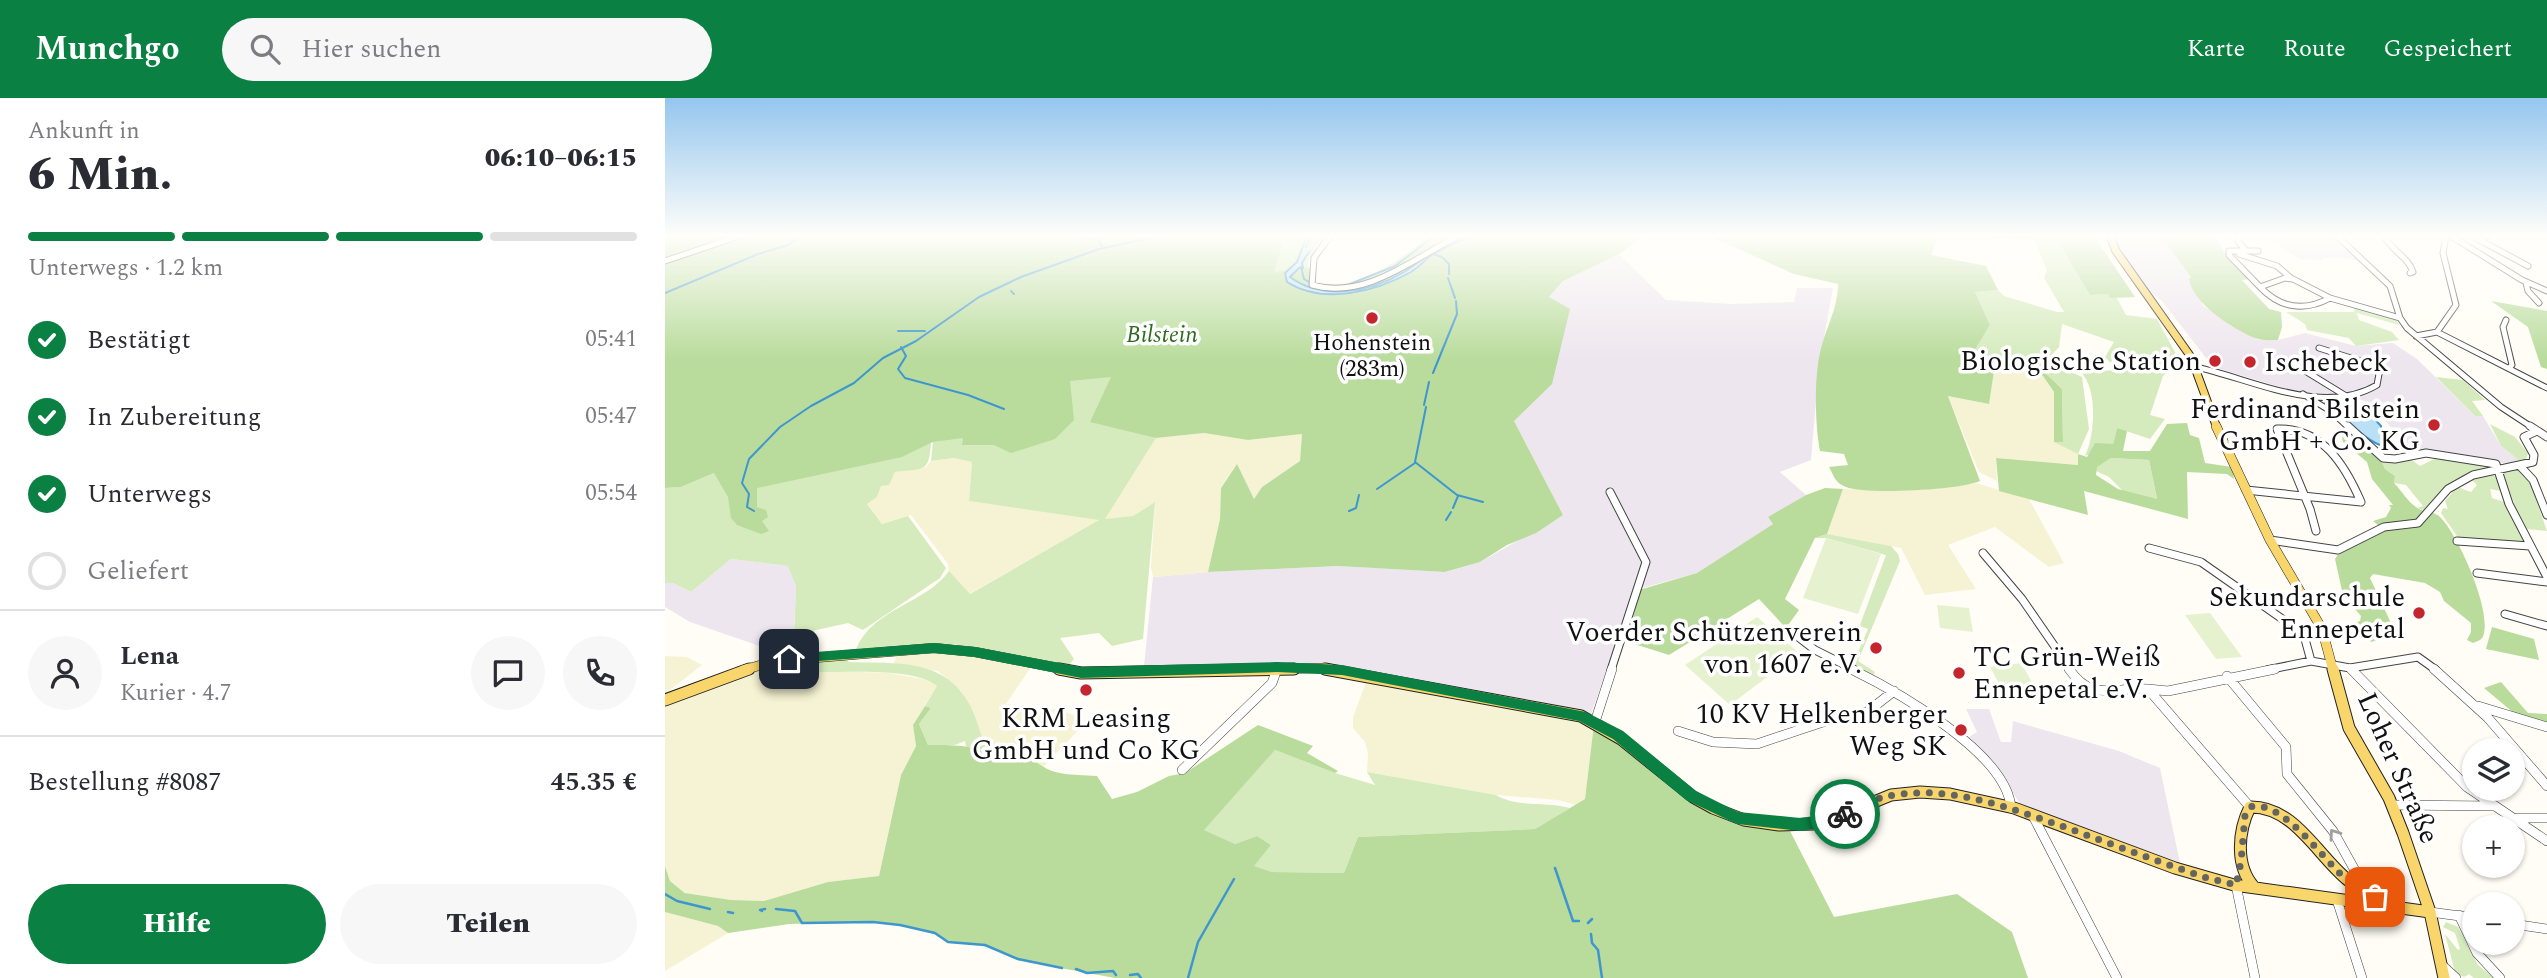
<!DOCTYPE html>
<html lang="de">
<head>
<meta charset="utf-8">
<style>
	:root { --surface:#fff; --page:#f7f7f7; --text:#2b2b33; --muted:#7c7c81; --line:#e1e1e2; --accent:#0b8043 }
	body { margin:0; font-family:Spectral,serif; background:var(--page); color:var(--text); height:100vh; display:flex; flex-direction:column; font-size:26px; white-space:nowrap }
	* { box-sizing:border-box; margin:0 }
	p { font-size:23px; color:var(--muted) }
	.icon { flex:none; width:38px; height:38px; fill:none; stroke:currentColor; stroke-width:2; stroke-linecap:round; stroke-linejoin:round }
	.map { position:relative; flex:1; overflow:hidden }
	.panel { display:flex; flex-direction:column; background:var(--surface); width:665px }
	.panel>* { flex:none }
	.tools { position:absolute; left:1797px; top:640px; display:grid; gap:14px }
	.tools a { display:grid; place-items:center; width:63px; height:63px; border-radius:50%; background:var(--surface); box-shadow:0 2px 5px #0004; font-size:35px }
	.pin { position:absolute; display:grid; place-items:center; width:60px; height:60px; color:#fff; margin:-30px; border-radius:14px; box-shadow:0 4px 10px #0006 }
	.courier { position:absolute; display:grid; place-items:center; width:70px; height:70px; margin:-35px; border:5px solid #0b8043; border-radius:50%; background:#fff; color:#222; box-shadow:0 2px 9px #0007 }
	.head em { font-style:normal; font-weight:800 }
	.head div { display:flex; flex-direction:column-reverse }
	.head { display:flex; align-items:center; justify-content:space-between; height:119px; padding:0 28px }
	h1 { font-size:46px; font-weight:800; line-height:52px }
	.bar { display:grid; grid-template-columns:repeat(4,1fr); gap:10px 7px; align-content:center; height:84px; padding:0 28px }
	.bar i { height:9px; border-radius:5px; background:var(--line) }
	.bar .current { background:var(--accent) }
	.bar p { grid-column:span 4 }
	.line { display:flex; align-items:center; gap:18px; padding:0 28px; border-top:2px solid var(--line) }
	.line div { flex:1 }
	.round { display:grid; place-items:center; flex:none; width:74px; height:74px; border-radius:37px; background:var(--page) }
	ol { padding:0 28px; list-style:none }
	li { display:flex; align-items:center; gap:21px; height:77px }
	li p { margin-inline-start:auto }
	li .icon { padding:7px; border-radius:50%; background:var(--accent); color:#fff; stroke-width:4 }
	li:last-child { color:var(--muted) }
	li i { width:38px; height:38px; border:4px solid var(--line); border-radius:50% }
	.action { display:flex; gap:14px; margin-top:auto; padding:14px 28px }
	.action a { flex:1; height:80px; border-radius:42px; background:var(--accent); color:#fff; font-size:28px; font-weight:800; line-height:80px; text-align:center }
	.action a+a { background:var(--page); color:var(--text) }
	header { display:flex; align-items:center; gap:42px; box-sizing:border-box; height:98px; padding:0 35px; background:var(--accent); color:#fff }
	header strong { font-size:33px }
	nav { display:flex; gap:38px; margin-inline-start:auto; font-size:24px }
	.search { width:490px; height:63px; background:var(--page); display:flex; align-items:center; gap:18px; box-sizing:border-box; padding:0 24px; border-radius:38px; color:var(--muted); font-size:26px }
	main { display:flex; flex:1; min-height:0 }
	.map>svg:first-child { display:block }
</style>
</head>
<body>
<header>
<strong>Munchgo</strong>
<div class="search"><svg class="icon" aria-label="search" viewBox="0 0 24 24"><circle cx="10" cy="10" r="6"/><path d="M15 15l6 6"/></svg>Hier suchen</div>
<nav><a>Karte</a><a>Route</a><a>Gespeichert</a></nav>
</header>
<main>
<section class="panel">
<div class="head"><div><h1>6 Min.</h1><p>Ankunft in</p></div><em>06:10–06:15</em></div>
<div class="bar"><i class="current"></i><i class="current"></i><i class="current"></i><i></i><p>Unterwegs · 1.2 km</p></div>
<ol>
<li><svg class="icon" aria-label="check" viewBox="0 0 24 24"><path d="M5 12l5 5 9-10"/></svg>Bestätigt<p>05:41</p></li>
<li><svg class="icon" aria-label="check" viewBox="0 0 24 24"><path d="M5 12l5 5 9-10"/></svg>In Zubereitung<p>05:47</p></li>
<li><svg class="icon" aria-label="check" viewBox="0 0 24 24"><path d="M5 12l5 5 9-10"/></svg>Unterwegs<p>05:54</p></li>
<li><i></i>Geliefert</li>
</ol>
<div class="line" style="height:126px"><a class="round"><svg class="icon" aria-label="person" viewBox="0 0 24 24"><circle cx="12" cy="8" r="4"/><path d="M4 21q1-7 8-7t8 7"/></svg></a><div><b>Lena</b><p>Kurier · 4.7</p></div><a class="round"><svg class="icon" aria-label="chat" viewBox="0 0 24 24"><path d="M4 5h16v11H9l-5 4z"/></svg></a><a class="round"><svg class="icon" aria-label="phone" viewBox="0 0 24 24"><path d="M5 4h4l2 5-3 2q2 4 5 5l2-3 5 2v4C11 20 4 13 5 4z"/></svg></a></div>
<div class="line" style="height:91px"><div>Bestellung #8087</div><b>45.35 €</b></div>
<div class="action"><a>Hilfe</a><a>Teilen</a></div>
</section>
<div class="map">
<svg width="1882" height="880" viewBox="0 0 1882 880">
	<rect width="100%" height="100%" fill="#fffdf5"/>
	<path fill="#eee6ef" d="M1449 138H1496L1527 179 1538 208 1593 242H1613L1640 235 1691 248 1728 245 1752 261 1810 318H1818L1836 348 1857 365 1843 366 1754 351 1742 347 1705 306 1697 302 1629 293 1548 269 1497 203 1487 196 1473 179 1450 144Z
		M1600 138H1669L1696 163 1678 160H1657L1658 162 1635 161Z
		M954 156 1001 202 1066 206 1129 204 1132 190H1168L1154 267 1146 362 1115 374 1141 397 1104 419 1108 426 1032 475 970 492 926 616 697 573 638 566 479 568 488 479 543 474 674 468 781 474 815 464 898 417 849 323 884 199 898 183Z
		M66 461 124 468 131 488 128 555H115L25 524 0 509V485H8L26 494Z
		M1301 611H1324L1336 644H1346L1348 623 1454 653 1495 670 1515 765 1355 706 1334 674 1304 639 1312 634Z"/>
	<path fill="#f6f3d4" d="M1330 267 1356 268 1378 278 1389 294V343L1413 356 1414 367 1331 360 1332 383 1314 374 1283 298 1324 306Z
		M539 335 583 342 637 336 635 363 597 389 589 401 571 367 556 389 555 421 543 474 488 479 486 470 490 404 468 418 439 422 491 340Z
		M289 360 307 364 304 403 436 421 304 496 284 473 283 466 246 417 217 426 202 406 212 399 216 388 224 386 230 374 261 369 266 363Z
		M1311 385 1364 401 1399 465 1384 469 1330 429 1283 447 1311 491 1260 497 1236 450 1162 436 1178 391 1258 392Z
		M250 554 289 555 366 569 341 606 396 612 422 623 378 669 372 666 336 664 322 653 305 608 295 592 273 573 228 566 233 555Z
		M0 558 22 559 37 567 0 596Z
		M116 566 134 572 223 575 265 582 272 588 248 627 251 648 236 677 214 778 163 784 99 803 66 802 21 795 5 783 0 768V602L61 577Z
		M703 579 929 626 920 701 911 707 893 702 831 697 702 674 703 655 700 644 688 630V619Z
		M0 814 53 828 63 835 0 873Z"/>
	<path fill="#d5ebbd" d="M439 138H661L643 163 644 181C688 199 731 165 763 138H825L545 334 488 339 491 340 440 421 468 418 490 404 478 541 447 548 434 535 395 540 409 561 404 567 288 546 191 551C208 510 262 505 284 473L305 496 434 422 304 403 307 364 289 360 266 363 268 344 305 337 266 339 236 359 266 345C264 376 258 370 230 374L224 387 216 388 212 399 202 406 217 426 243 418 281 470 275 480 198 532 183 525 129 537 131 488 123 468 66 461 26 494 8 485H0V390L16 389 49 375Z
		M1370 142 1394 143 1425 197 1443 196 1445 200H1452L1461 217 1492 221 1511 256 1510 268 1498 278 1485 317 1500 321 1485 341 1452 330 1448 346 1420 358C1430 337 1433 292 1416 274L1453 272 1440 259 1449 244 1397 226 1394 249 1381 263 1417 279 1424 331 1413 356 1389 344H1398L1397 291 1378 273 1364 267H1330L1305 260 1325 227 1310 194 1333 192 1339 198 1392 214H1399L1379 180 1382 173Z
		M1690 209 1731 221 1734 227 1692 215 1694 222 1727 234 1734 242 1691 248 1684 240 1642 232 1640 226 1621 214H1689Z
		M1771 279 1798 282 1820 302 1807 303 1818 318H1810Z
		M1825 326 1850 339 1863 355 1860 364 1857 365 1836 348Z
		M1446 360 1484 362 1492 402 1458 393 1444 379 1431 373V369Z
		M1715 360H1744L1755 368 1771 360 1821 365 1823 369C1794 377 1778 389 1761 413L1752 410 1758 408 1741 387 1729 385 1730 378 1720 371Z
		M1855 372 1865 384 1882 433 1862 431 1850 409 1838 373Z
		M1825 375 1831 379 1836 393 1825 391 1827 400 1839 404 1860 445 1794 441 1776 415 1778 410 1783 411 1780 403 1792 389 1806 394 1812 387 1807 382Z
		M1162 436 1226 448 1233 456 1235 463 1193 563 1210 574 1208 578 1188 566 1203 531 1195 528 1196 524 1221 457 1161 440H1150Z
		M178 558 184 564C231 566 279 559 305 607 312 621 316 638 322 653L301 649 300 643 290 647H263L254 626 266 610 260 608 272 588C251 569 177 575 148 574 137 573 126 569 116 566Z
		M610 652 670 675 710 687 702 674 831 697C852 710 880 703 905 710L870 731 693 739 679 775 607 774 588 768 606 747 592 738 570 746 538 732Z
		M1781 824 1793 829 1813 867 1829 880H1809L1804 876 1799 879 1790 874 1780 836 1793 852 1795 851 1790 835 1778 829Z"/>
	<path fill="#b9dc9c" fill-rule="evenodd" d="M0 138H607L618 146 609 174 645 170V188C688 207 736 165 765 138H986L976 140 954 156 898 183 884 199 905 211 887 286 849 323 898 417 871 435 842 447 815 464 780 474 673 468 543 474 555 421 556 390 572 366 589 401 597 389 635 363 637 336 583 342 539 335 491 340 425 324 446 279 405 283 409 322 390 341 346 355 329 347H297L298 340 268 344 237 359 92 390V409L101 412 103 419 97 423 104 433 96 436 72 427 66 420 63 399 49 375 16 389 0 390Z
		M1045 138H1274L1266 157 1321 168 1333 192 1310 194 1325 227 1305 260 1330 267 1324 306 1283 298 1315 383C1296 392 1200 397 1181 389 1170 385 1169 378 1164 369L1183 367 1179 356 1155 353C1150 327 1149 281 1155 255 1160 231 1173 211 1173 186L1129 176Z
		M1295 138H1429L1470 199 1445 200 1443 196 1425 197 1393 143Z
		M1496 138H1551L1558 153 1584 181 1577 182 1604 211 1616 214 1617 229 1613 242C1606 242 1597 243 1590 240 1568 231 1528 206 1524 181L1526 179Z
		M1826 203 1882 213V271L1876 269 1863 229Z
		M1364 267 1378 273 1397 291 1398 344H1389V294L1378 278 1356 268Z
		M1522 325 1525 337 1534 340 1540 365 1567 369 1569 381 1562 376 1522 374 1523 421 1419 393 1423 417 1334 393 1331 360 1413 367V356L1422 359 1430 345 1448 346 1452 330 1462 333 1458 353H1485L1502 326ZM1446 360 1484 362 1492 401 1453 391 1431 377 1432 369Z
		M1681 337 1693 338 1715 360 1720 371 1730 378 1729 385C1736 392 1743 404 1751 409 1758 415 1769 412 1776 420 1794 439 1825 509 1819 535 1818 542 1813 543 1808 545L1802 542 1806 534V525L1779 503 1775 494 1760 485 1708 476 1705 480 1725 523 1740 535 1741 542 1728 537 1706 544 1696 528 1690 525 1695 523 1696 518 1678 497 1670 461 1675 454 1719 432 1708 423 1721 419 1726 410 1724 407H1728L1707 381 1702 364 1678 344 1677 339Z
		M1160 390 1178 391 1162 436 1150 440 1120 501 1134 512 1121 530 1094 501 1004 557 963 544 974 492 1032 475 1108 426 1103 419 1141 397Z
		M1827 529 1869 541 1874 562 1821 551Z
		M1836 584 1863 615 1882 616V626L1850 616 1819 590Z
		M260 608 266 610 254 626 263 647C291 647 314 646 336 664L361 654C383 679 401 676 432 678L447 701 472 694 504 678 520 675 593 627 648 648 642 655 673 673 670 675 610 652 539 732 570 746 592 738 606 747 589 768 607 774 679 775 693 739 870 731 920 701 929 626 1025 699 1124 731 1169 819 1292 796 1347 834 1363 880H450L352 862 326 850 307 845H283L269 836 235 827 209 824 124 826 63 835 53 828 0 814V768L5 783 20 795 66 802 99 803 163 784 214 778 236 677 251 648 248 627Z"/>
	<path fill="#e6f2cf" d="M1161 440 1216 456 1193 516 1138 500Z
		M1272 507 1304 510 1308 534 1275 530Z
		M1545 515 1577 559 1551 561 1520 517Z
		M1092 519 1134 555 1065 607 1020 567Z
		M1356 565 1371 591 1339 595 1325 569Z"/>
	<path fill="#b9e0f7" stroke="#3f96cf" stroke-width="2" d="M642 138H646L641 149 645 152 637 165 638 170H634L625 179C657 203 706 194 739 174 759 162 781 138 806 138 793 144 779 149 767 157 760 162 754 169 746 174 710 194 658 207 622 184L620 175 632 164Z
		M1664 301C1693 303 1697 307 1716 328V347C1705 346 1673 315 1660 307V303Z"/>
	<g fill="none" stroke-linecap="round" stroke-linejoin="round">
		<path stroke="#3f96cf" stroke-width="2" d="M422 141 432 140 437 148
			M768 156 777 159 784 166V176
			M636 169 639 181 644 184
			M783 180 790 200
			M685 186 730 168 769 138
			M346 193 349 196
			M0 195 93 156 123 147 135 138
			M233 233H260
			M236 249 241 258 233 271 240 280 303 297 339 311
			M768 275 792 216 791 203
			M759 307 764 284
			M761 309 750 364 792 397 818 404
			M712 391 750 365
			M788 410 793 398
			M89 413 82 409 84 396 77 385 84 361 115 329 146 308 189 285 218 260 251 243 314 199 356 179 434 151 494 138
			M684 413 691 410 694 397
			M781 422 786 414"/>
		<path stroke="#3f96cf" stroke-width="2.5" d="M890 770 908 823H914
			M0 796 12 803 45 811
			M111 811 130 813 137 825 208 824 235 827 270 835 283 844 320 847 353 861 397 870
			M97 813 95 812 100 811
			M63 814 68 815
			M923 825 927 821
			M926 836 927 845 933 852 937 880
			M411 871 422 875 448 873 451 877
			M465 877 473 876 476 880
			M523 880 533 844 569 781"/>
		<path stroke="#b9e0f7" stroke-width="4.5" d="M640 154 657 138"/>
		<g stroke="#444" stroke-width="7">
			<path id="minor-far2" d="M665 138 649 160 647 187C700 202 748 161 793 138
				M1574 138 1573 143 1581 153H1564V157L1595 189
				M1672 138 1725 188 1735 220 1742 230 1836 309 1868 330
				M1719 138C1729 155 1743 159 1748 174L1745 175
				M1786 138 1857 182 1882 193
				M1807 138 1863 168
				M1817 138H1823
				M1581 153H1593
				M1574 156 1612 168 1627 181
				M0 163 74 138
				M1620 180 1628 181 1665 200C1639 214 1615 210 1595 189Z
				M1861 185 1863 193 1874 205
				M1665 200 1735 220
				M1841 222 1838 229 1847 267 1844 270
				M1772 234 1882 290
				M1751 238 1772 234 1791 207 1778 155 1781 138
				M1654 250 1708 267
				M1624 263 1681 298
				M1531 269C1587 281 1658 319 1712 287L1714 276 1704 262
				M1638 296 1667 314 1684 330"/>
		</g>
		<g stroke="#444" stroke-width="9">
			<path id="minor-far1" d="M1683 328 1718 360 1730 361 1761 355 1831 366 1844 406 1882 479
				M1865 328 1882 339
				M1855 368 1868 382 1882 417
				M1581 392 1696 404
				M945 394 981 464 946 572
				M1651 433 1645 411 1612 331C1657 329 1680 367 1696 404
				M1605 442 1673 452 1719 429 1753 425 1783 391 1808 377 1868 364 1869 357 1859 339 1872 333
				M1792 443 1865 448
				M1484 450 1536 464 1633 532 1640 541 1646 563
				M1318 455 1357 501 1406 572
				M1812 475 1882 484
				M1840 516 1882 528
				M1128 535 1150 552 1190 572
				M1685 570 1687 572
				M611 572 612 569
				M1602 572 1646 563 1685 570 1753 559 1771 572"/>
		</g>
		<g stroke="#444" stroke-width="10">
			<path id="minor" d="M1186 571C1231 593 1342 655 1346 710
				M1404 571C1427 604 1447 589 1483 591L1585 709
				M1686 571 1802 689 1882 743
				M1769 571 1823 620 1882 688
				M1562 578 1621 649 1622 676 1668 733 1702 794
				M1483 591 1503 593 1610 571
				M1813 608 1882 629
				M930 624 947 571
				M1013 633 1048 644 1092 646 1170 620 1202 614 1229 593
				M517 672 607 585 612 571
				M1727 707 1828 708
				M1368 718 1452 880
				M1852 720H1882
				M1571 787 1590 880
				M1672 802 1697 880
				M1765 814 1810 820
				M1794 817 1812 855 1835 880
				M1848 826 1882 831
				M1779 869 1791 880"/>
		</g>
		<g stroke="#222" stroke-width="9">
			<path id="major-far2" d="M1445 138 1451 153 1526 259 1552 330"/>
		</g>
		<g stroke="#222" stroke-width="10">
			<path id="major-far1" d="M1551 328 1605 442 1657 531 1668 572
				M78 572 111 563 269 550 310 554 403 572
				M545 572 657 570 670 572"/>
		</g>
		<g stroke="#222" stroke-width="13">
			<path id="major" d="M394 571 416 575 629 571
				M660 571 916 618 956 641 1028 699 1048 710 1079 722 1114 727 1148 726 1165 722 1226 697 1255 694 1285 696 1349 710 1510 770 1569 787 1765 814
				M1668 571 1684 630 1724 700 1738 735 1765 814 1779 880
				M0 602 84 571
				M1589 789C1570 768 1573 733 1585 709 1630 708 1653 759 1684 783 1697 794 1713 800 1729 805"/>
		</g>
		<use href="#minor-far2" stroke="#fff" stroke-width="5"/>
		<use href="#minor-far1" stroke="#fff" stroke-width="7"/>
		<use href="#minor" stroke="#fff" stroke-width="9"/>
		<use href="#major-far2" stroke="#f9d66b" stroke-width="7"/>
		<use href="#major-far1" stroke="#f9d66b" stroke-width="9"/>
		<use href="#major" stroke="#f9d66b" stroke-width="11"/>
	</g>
	<defs><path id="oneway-chevron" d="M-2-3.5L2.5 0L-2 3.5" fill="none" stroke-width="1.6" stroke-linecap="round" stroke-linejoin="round" transform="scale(1.75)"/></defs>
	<use stroke="#a0a0a0" href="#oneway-chevron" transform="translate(1669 736) rotate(-125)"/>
	<linearGradient id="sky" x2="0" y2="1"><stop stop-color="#95c6ee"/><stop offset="0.53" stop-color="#fffefa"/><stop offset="1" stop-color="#fffefa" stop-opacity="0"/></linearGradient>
	<rect width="1882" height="261" fill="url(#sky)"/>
	<path fill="#0b8043" d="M269 545 310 549 416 569 612 564 677 567 921 614 958 633 1031 693 1073 714 1135 720 1157 717 1180 709 1187 716 1185 720 1157 730 1135 733 1072 726 1021 702 948 641 914 623 677 577 612 574 416 580 310 559 269 555 124 565 118 561 124 556Z"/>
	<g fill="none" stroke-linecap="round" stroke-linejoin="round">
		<path stroke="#646461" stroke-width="7" stroke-dasharray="0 12.6" d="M1180 716C1196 708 1211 699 1230 697 1285 688 1339 708 1391 726 1441 744 1491 763 1542 780L1571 787 1576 764 1580 717 1585 709C1617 700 1659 763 1682 782 1691 789 1700 795 1710 799"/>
	</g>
	<g fill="#c4262e" stroke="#fff" stroke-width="2.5">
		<circle cx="707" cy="220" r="7"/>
		<circle cx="1550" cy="263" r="7"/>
		<circle cx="1585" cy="264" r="7"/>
		<circle cx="1769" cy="327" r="7"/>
		<circle cx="1754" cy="515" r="7"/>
		<circle cx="1211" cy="550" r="7"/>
		<circle cx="1294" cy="575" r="7"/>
		<circle cx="421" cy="592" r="7"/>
		<circle cx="1296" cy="632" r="7"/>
	</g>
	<g text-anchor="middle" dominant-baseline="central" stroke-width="7" stroke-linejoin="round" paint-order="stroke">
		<g font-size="23" font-style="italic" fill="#2f6b1f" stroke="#fff">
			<text x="497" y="237">Bilstein</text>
		</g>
		<g font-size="23" fill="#111" stroke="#fff">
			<text x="707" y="245">Hohenstein<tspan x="707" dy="26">(283m)</tspan></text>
		</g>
		<g font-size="28" fill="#111" stroke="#fff" text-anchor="end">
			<text x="1536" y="263">Biologische Station</text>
			<text x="1599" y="264" text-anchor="start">Ischebeck</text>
			<text x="1755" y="311">Ferdinand Bilstein<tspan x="1755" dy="32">GmbH + Co. KG</tspan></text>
			<text x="1740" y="499">Sekundarschule<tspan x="1740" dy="32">Ennepetal</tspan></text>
			<text x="1197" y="534">Voerder Schützenverein<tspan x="1197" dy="32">von 1607 e.V.</tspan></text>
			<text x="1308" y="559" text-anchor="start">TC Grün-Weiß<tspan x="1308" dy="32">Ennepetal e.V.</tspan></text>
			<text x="1282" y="616">10 KV Helkenberger<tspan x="1282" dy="32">Weg SK</tspan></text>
			<text x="421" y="620" text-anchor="middle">KRM Leasing<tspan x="421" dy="32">GmbH und Co KG</tspan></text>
		</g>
		<g font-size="28" fill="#111" stroke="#fff">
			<text transform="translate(1733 670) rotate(66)">Loher Straße</text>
		</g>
	</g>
</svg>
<div class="tools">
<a><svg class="icon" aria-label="layers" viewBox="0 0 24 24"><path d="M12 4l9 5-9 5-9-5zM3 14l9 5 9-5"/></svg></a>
<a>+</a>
<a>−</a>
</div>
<div class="pin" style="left:1710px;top:799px;background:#ea580c"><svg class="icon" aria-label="bag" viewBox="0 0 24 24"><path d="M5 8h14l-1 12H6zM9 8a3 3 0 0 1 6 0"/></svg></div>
<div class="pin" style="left:124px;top:561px;background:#1f2937"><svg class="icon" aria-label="home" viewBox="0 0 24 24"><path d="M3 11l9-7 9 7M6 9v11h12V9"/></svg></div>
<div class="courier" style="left:1180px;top:716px"><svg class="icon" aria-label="bike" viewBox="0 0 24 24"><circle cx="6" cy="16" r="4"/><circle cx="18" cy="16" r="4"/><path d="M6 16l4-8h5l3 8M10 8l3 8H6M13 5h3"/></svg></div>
</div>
</main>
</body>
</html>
